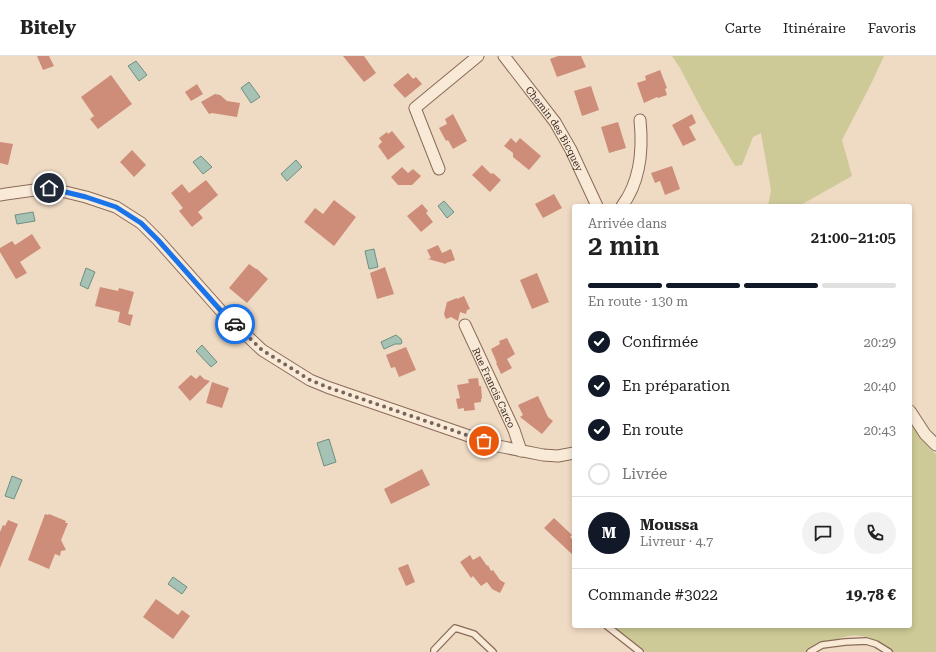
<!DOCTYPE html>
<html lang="fr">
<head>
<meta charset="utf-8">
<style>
	:root { --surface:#fff; --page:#f2f2f2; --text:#222; --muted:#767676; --line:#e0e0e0; --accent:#111827 }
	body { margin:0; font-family:"Roboto Serif",serif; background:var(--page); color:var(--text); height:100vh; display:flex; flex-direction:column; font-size:15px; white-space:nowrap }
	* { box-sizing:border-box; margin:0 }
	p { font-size:13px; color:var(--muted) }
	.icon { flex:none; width:22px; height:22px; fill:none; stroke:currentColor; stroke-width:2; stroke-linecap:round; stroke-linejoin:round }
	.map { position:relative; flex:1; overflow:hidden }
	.drawer { position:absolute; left:572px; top:148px; width:340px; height:424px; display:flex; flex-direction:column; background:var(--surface); border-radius:4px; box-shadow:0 2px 6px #0003 }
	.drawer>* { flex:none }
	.pin { position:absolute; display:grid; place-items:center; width:34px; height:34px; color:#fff; margin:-17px; border:2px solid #fff; border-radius:50%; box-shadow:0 1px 4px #0007 }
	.courier { position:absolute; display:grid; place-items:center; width:40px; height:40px; margin:-20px; border:3px solid #1a73e8; border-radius:50%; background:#fff; color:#222; box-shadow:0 1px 5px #0007 }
	.head em { font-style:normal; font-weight:600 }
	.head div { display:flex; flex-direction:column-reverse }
	.head { display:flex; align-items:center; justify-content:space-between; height:68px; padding:0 16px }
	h1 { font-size:26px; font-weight:600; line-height:30px }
	.bar { display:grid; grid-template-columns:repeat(4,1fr); gap:6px 4px; align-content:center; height:48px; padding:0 16px }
	.bar i { height:5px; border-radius:3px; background:var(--line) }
	.bar .on { background:var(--accent) }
	.bar p { grid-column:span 4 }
	.line { display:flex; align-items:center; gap:10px; padding:0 16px; border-top:1px solid var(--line) }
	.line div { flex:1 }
	.round { display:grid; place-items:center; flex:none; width:42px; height:42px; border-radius:21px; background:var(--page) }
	ol { padding:0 16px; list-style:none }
	li { display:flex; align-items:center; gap:12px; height:44px }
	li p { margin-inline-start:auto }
	li .icon { padding:4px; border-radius:50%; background:var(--accent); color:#fff; stroke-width:4 }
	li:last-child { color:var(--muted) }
	li i { width:22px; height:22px; border:2px solid var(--line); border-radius:50% }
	header { display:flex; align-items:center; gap:24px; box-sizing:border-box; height:56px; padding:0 20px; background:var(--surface); border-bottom:1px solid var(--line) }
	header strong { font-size:19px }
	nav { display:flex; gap:22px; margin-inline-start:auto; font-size:14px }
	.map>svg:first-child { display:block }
</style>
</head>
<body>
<header>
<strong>Bitely</strong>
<nav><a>Carte</a><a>Itinéraire</a><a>Favoris</a></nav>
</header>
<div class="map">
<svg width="936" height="596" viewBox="0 0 936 596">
	<rect width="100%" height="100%" fill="#efdac3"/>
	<path fill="#cdca97" d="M672 0H884L871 28 842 84 852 120 799 150H768L771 134 761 77 753 81 742 109 735 110 702 54 680 12Z
		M910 356C917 373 922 386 936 398V596H888C863 569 840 580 813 596H646L622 578 612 570H910Z"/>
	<path fill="#a5c2b4" stroke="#6c9081" d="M136 5 147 19 139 25 128 10Z
		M249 26 260 41 251 47 241 32Z
		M201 100 212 111 203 118 193 106Z
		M296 104 302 111 287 125 281 118Z
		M444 145 454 156 447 162 438 150Z
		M33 156 35 165 17 168 15 159Z
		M374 193 378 211 369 213 365 195Z
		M86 212 95 216 88 233 80 229Z
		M396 279 401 283 402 286 401 288H395L384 293 381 286Z
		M202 289 217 306 211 311 196 295Z
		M329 383 336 406 324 410 317 387Z
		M12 420 22 424 14 443 5 440Z
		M173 521 187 531 182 538 168 528Z"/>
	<path fill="#ce8d78" d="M37 0H49L54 10 43 14Z
		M343 0H364L376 17 364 26Z
		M558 0H581L586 11 557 21 550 3Z
		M660 14 667 32 665 33 667 39 658 42 657 41 644 47 637 27 646 24 645 20Z
		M408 17 413 23 416 21 422 28 405 42 393 29Z
		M111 19 132 48 98 73 90 63 94 60 81 41Z
		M197 28 203 38 191 45 185 36Z
		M591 30 599 54 582 60 574 35Z
		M215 38 220 39 227 45 240 47 237 61 212 57 209 58 201 46Z
		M453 58 467 85 453 93 448 84 446 85 439 72 447 68 445 63Z
		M692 58 696 67 689 71 696 84 683 90 672 69Z
		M618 66 626 92 609 97 601 71Z
		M392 75 405 91 388 104 378 90 382 86 379 82 387 76 388 78Z
		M511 82 516 87 520 82 541 100 529 114 513 101V97L504 90Z
		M0 86 13 88 8 109 0 107Z
		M132 94 146 109 134 121 120 106Z
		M482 109 491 118 493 117 501 124 490 136 472 119Z
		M672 110 680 133 665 139 660 125 655 127 651 117Z
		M402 111 408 117 413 113 421 120 412 129H398L391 121Z
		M206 124 218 139 198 156 203 162 192 171 179 155 183 152 171 137 182 128 189 137Z
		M554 138 562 152 543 162 535 148Z
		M334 144 356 161 334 190 304 166 315 152 323 158Z
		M422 148 428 155 426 157 433 166 421 176 407 160Z
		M32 178 41 192 20 206 27 217 16 223 0 196V192L12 185 15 189Z
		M438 189 442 197 451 193 455 204 446 207V208L428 203 431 202 427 194Z
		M249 208 256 213H257L268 223 247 247 229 232Z
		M385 211 394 238 377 243 370 217Z
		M537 217 549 246 532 253 520 224Z
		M100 231 118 235 119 232 134 236 128 258 133 259 130 270 118 266 120 256 95 250Z
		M464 240 470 253 467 254 466 258 460 256 458 265 451 261 446 263 444 258 447 246 457 242V243Z
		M507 282 515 298 507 303 512 312 501 318 496 307H497L491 293 500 288 499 285Z
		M406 291 416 314 399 321 395 311 391 312 386 299Z
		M191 319 196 323 200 319 204 323 210 325 190 345 178 331Z
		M478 322 479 330H481L482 342 481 343V346L474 347 475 354 464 355V352L458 353 456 343 460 342 457 329 469 327 468 323Z
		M212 326 229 332 222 352 206 347Z
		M538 340 548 361 553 365 542 378 520 361 523 359 518 349Z
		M422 413 430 429 391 448 384 433Z
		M45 458 48 459 49 458 66 465 65 467H68L61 484 66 494 61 495 60 500 55 498 49 513 28 504Z
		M554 462 572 479 570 481 574 485V500L544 472Z
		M8 464 18 468 0 512V476L3 469 5 470Z
		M470 499 473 504 480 500 487 510 488 509 491 515 493 514 500 524 505 527 500 537 492 533 487 526 481 530 473 520 471 522 460 506Z
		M408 508 415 526 406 530 398 512Z
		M156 543 178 559 182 554 190 560 173 583 143 561Z"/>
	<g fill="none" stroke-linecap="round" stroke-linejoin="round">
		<g stroke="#8a6b59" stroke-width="8">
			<path id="lane" d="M607 570 640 596
				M434 596V594L455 572 474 578 493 596
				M810 596 822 589 845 586 866 585 876 588 889 596"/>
		</g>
		<g stroke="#8a6b59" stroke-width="13">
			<g id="street">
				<path id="s1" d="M504 0 555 66 571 94 597 150"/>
				<path d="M439 113 415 52 478 0"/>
				<path d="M0 139 6 138 49 132 86 141 116 151 141 167 158 184 222 256 262 294 310 324 327 331 498 390 543 399 558 400 574 397"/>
				<path d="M622 150C640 126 643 93 640 64"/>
				<path id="s2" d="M465 269 514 374 521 395"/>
				<path d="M910 355 925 378 936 389"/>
			</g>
		</g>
		<use href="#lane" stroke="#f9e9d7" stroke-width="5.5"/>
		<use href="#street" stroke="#f9e9d7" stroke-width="11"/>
	</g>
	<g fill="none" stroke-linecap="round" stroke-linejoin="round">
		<path stroke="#796558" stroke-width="4" stroke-dasharray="0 7.2" d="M235 268 262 294 310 324 327 331 484 385"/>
		<path stroke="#1a73e8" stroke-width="5" d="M49 132 86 141 116 151 141 167 158 184 222 256 235 268"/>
	</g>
	<g text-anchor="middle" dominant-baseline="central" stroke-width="3.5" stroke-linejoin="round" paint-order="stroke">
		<g font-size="10" fill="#39261e" stroke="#f6e6d3">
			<text stroke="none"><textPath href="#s1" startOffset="89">Chemin des Bicquey</textPath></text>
			<text stroke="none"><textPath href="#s2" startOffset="69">Rue Francis Carco</textPath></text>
		</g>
	</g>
</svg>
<div class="pin" style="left:484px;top:385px;background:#ea580c"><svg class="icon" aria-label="bag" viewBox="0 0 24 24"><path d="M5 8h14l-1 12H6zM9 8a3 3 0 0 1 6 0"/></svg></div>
<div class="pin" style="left:49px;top:132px;background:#1f2937"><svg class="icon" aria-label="home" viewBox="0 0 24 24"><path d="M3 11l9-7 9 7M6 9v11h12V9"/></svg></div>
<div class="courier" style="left:235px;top:268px"><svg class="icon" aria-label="car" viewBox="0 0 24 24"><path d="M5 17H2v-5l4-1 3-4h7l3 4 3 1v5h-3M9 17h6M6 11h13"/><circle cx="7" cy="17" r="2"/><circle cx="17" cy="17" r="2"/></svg></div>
<section class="drawer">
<div class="head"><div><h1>2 min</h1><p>Arrivée dans</p></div><em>21:00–21:05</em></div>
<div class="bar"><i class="on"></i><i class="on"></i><i class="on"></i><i></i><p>En route · 130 m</p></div>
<ol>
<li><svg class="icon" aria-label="check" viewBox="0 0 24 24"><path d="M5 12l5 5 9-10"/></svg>Confirmée<p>20:29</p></li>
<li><svg class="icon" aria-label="check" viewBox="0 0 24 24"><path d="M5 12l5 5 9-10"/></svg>En préparation<p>20:40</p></li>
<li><svg class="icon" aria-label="check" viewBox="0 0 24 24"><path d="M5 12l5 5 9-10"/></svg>En route<p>20:43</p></li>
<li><i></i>Livrée</li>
</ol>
<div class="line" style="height:72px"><b class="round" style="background:var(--accent);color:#fff">M</b><div><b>Moussa</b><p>Livreur · 4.7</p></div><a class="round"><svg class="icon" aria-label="chat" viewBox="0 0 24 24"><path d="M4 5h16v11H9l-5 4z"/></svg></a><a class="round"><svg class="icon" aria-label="phone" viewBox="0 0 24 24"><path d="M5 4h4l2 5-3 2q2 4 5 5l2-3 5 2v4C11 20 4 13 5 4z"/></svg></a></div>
<div class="line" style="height:52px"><div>Commande #3022</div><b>19.78 €</b></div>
</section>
</div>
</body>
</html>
